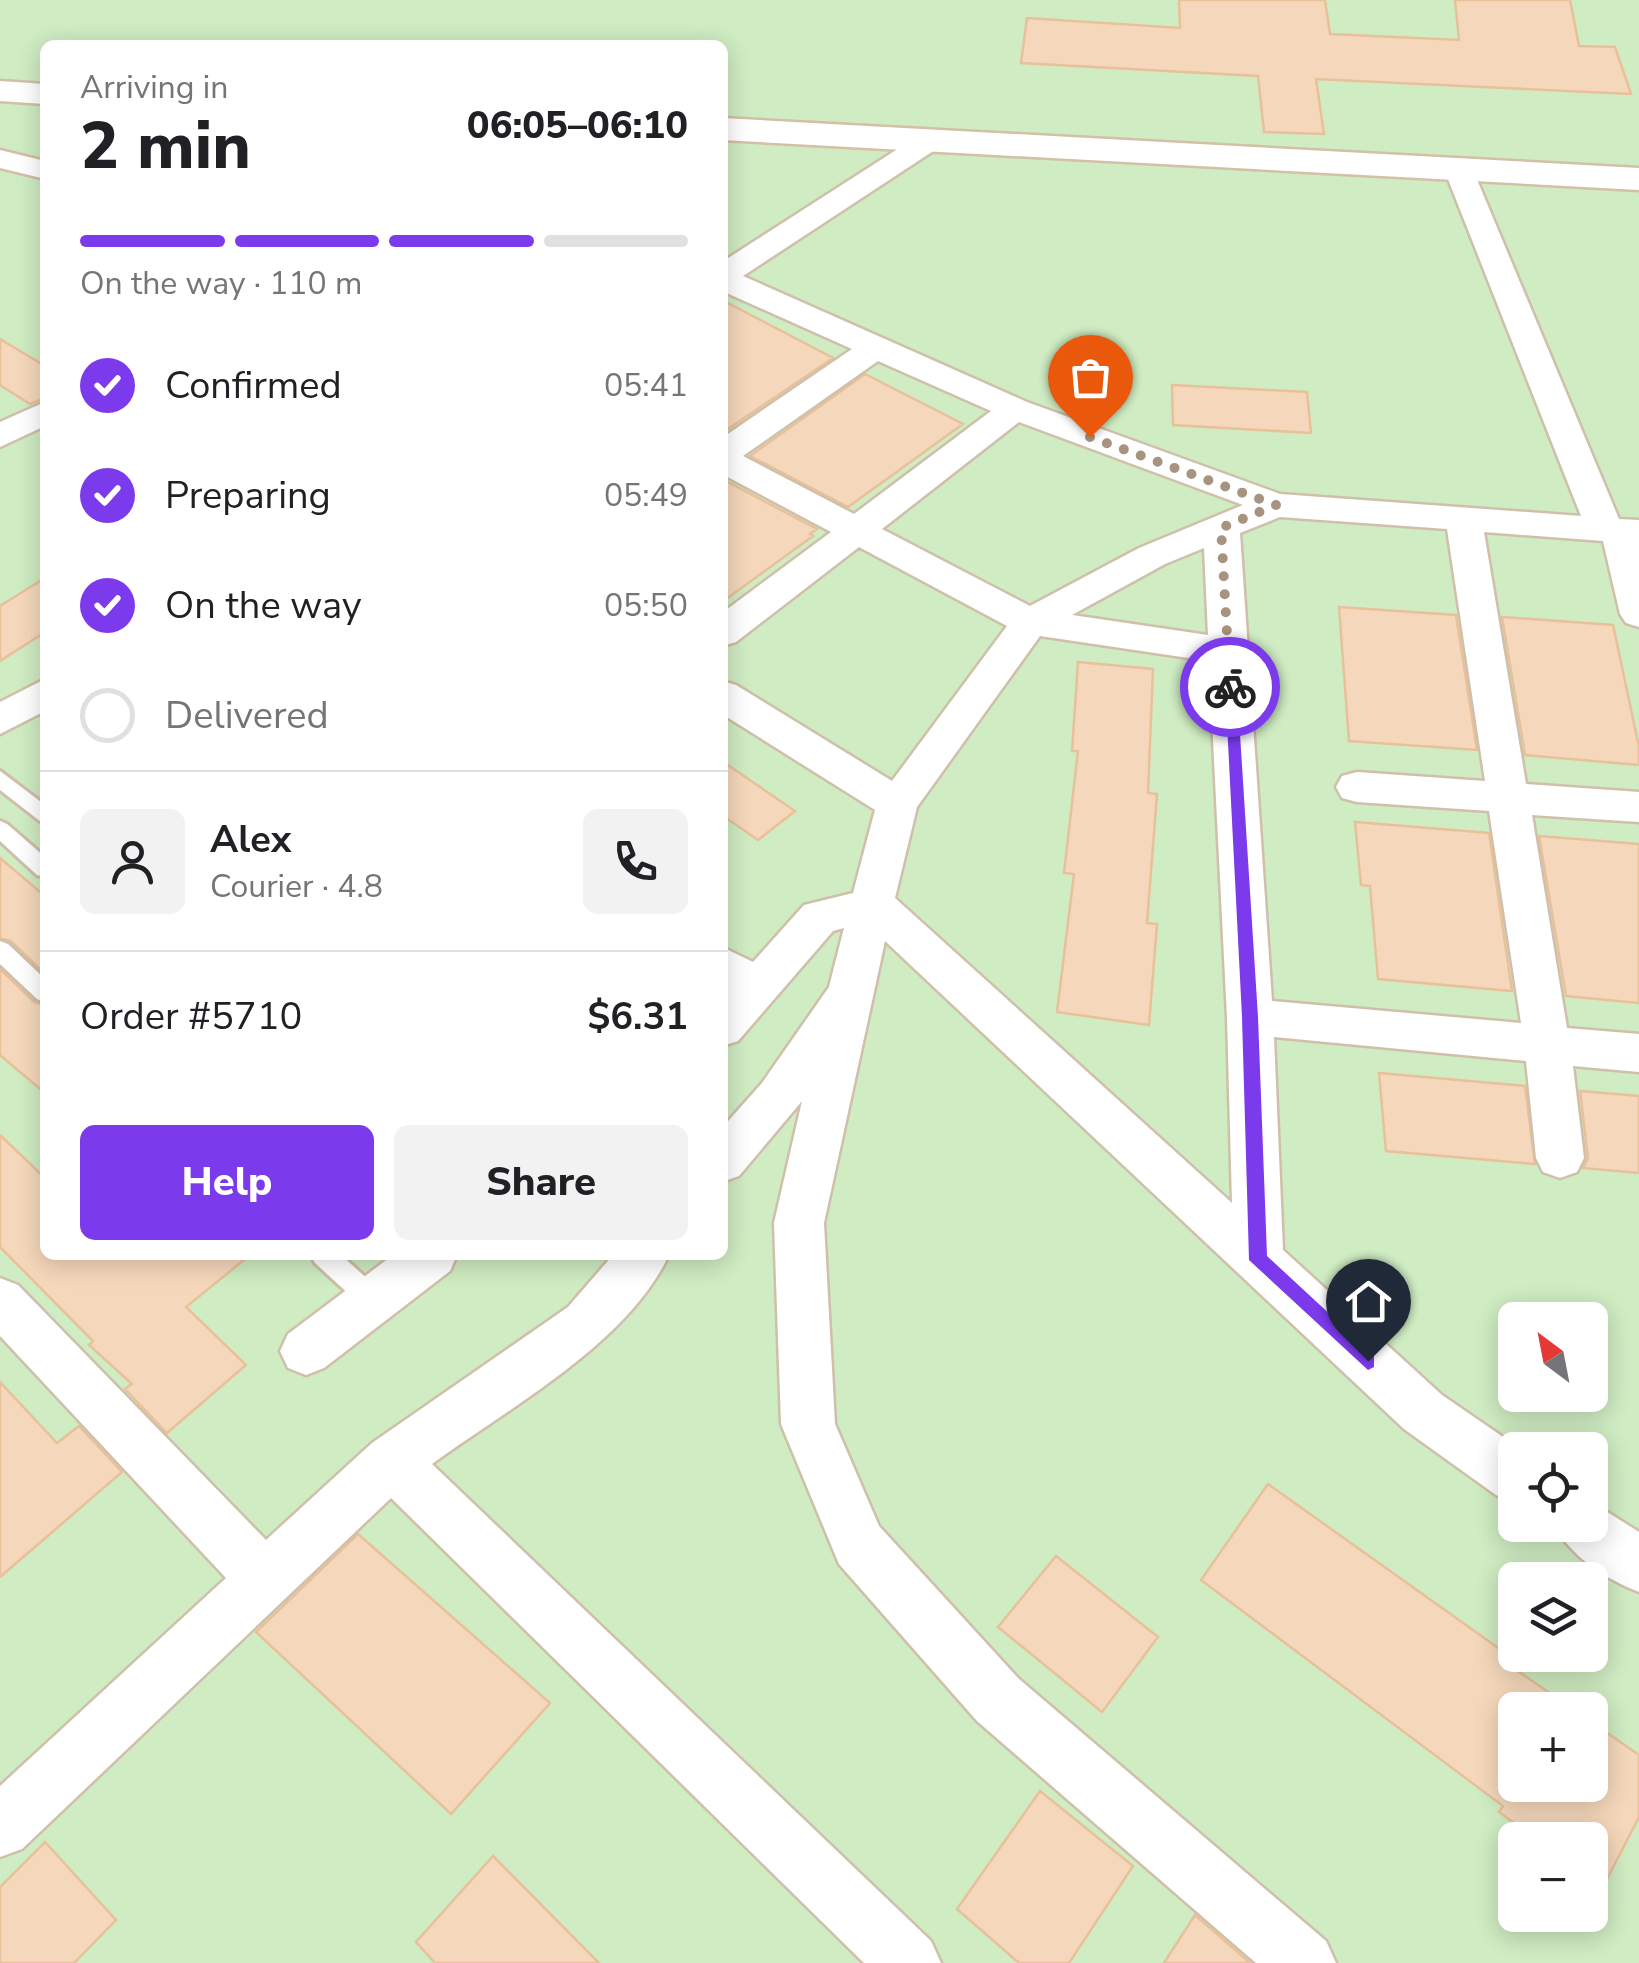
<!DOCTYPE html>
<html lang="en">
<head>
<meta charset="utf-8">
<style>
	:root { --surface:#fff; --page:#f2f2f2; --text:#202124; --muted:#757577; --line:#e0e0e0; --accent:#7c3aed }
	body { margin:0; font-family:"Nunito Sans",sans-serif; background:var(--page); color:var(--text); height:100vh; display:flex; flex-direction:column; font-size:38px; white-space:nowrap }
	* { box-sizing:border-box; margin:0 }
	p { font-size:32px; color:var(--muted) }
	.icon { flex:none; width:55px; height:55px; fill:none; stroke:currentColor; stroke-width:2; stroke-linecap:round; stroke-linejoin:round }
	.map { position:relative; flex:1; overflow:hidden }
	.details { position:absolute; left:40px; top:40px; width:688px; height:1220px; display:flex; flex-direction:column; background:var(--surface); border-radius:15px; box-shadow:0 5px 25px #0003 }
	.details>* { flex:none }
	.needle { width:65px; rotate:328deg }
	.tools { position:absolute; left:1498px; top:1302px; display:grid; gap:20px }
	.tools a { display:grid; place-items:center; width:110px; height:110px; border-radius:15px; background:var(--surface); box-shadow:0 5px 25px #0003; font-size:50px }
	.pin { position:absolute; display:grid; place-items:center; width:85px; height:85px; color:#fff; margin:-102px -42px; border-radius:50% 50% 50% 0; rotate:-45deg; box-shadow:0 0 10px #0007 }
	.pin .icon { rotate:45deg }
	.courier { position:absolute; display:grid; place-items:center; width:100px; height:100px; margin:-50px; border:8px solid #7c3aed; border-radius:50%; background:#fff; color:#222; box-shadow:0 2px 12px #0007 }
	.summary em { font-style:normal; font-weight:800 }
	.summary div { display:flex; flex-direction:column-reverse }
	.summary { display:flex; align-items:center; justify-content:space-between; height:170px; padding:0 40px }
	h1 { font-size:65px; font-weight:800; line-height:75px }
	.bar { display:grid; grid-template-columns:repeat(4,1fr); gap:15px 10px; align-content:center; height:120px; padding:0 40px }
	.bar i { height:12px; border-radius:8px; background:var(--line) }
	.bar .selected { background:var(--accent) }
	.bar p { grid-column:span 4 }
	.line { display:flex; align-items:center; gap:25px; padding:0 40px; border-top:2px solid var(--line) }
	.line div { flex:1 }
	.round { display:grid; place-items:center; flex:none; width:105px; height:105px; border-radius:15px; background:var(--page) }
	ol { padding:0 40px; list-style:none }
	li { display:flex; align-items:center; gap:30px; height:110px }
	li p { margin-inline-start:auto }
	li .icon { padding:10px; border-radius:50%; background:var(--accent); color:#fff; stroke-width:4 }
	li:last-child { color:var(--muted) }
	li i { width:55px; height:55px; border:5px solid var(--line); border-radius:50% }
	.primary-button { display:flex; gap:20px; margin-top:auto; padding:20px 40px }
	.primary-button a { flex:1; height:115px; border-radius:15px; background:var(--accent); color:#fff; font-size:40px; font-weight:800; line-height:115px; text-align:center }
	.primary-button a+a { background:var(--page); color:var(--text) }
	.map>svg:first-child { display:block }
</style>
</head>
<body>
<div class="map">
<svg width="1639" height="1963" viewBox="0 0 1639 1963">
	<rect width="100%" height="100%" fill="#fef6e5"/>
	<path fill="#cfecc2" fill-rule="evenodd" d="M0 0H1639V1963H0ZM45 45H722V1255H45ZM1515 1320H1590V1395H1515ZM1515 1450H1590V1525H1515ZM1515 1580H1590V1655H1515ZM1515 1710H1590V1785H1515ZM1515 1840H1590V1915H1515Z"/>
	<path fill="#f5d8bb" stroke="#e8c09a" stroke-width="2.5" d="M1179 0H1325L1330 34 1459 40 1455 0H1570L1579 46 1615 47 1631 94 1316 79 1324 134 1264 132 1258 76 1021 63 1027 18 1180 28Z
		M722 300 833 358 722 433Z
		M0 339 45 366V398L30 404 0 385Z
		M865 374 963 424 848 507 750 456Z
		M1172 385 1307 392 1311 433 1173 425Z
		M722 479 817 529 810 534 813 536 722 602Z
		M45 578V632L0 661V606Z
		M1339 607 1456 615 1477 750 1349 741Z
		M1502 617 1613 625 1639 747V765L1525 755Z
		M1078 662 1153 669 1148 793 1157 794 1147 923 1157 924 1149 1025 1057 1012 1074 874 1064 873 1078 751H1072Z
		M722 761 795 811 758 840 722 815Z
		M1355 822 1489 833 1512 991 1378 979 1370 886 1361 885Z
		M1539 836 1639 844V1003L1566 996Z
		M0 858 45 896V974L11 941 0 938Z
		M0 969 34 1002 45 1005V1093L0 1055Z
		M1379 1073 1525 1086 1535 1164 1386 1151Z
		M1580 1091 1639 1096V1173L1583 1168 1588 1158Z
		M0 1135 45 1178V1255H250L186 1307 246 1365 167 1433 125 1389 132 1384 89 1345 93 1341 0 1247Z
		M0 1382 57 1443 79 1426 122 1472 0 1577Z
		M1268 1484 1515 1660V1669L1574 1710H1515V1785H1590V1721L1639 1755V1817L1590 1912V1840H1537L1499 1812 1503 1806 1201 1580Z
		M358 1534 550 1703 451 1814 256 1632Z
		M1056 1556 1158 1637 1102 1712 998 1627Z
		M1040 1791 1133 1866 1069 1963H1019L957 1909Z
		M45 1842 116 1920 74 1963H0V1887Z
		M493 1856 599 1963H435L416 1942Z
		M1195 1915 1250 1963H1164Z"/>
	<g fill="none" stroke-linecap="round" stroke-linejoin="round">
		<g stroke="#d0bfaa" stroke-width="6">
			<path id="service" d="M0 771 45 805V825L0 790Z
				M0 821 7 824 45 857V877L37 875 0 841Z
				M0 941 8 944 45 979V1002L37 999 0 964Z
				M311 1255H341L382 1292 386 1300 382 1308 373 1311 364 1308 315 1263Z"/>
		</g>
		<g stroke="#d0bfaa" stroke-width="5">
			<path id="minor" d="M931 131 941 134 946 140 941 146 743 276 1027 402 1280 494 1581 516 1444 169 1448 163H1470L1619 519 1639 520V627L1626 623 1620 614 1603 541 1484 532 1526 784 1639 792V822L1532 815 1567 1028 1639 1034V1072L1573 1066 1584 1158 1577 1172 1560 1178 1543 1172 1536 1158 1526 1061 1274 1037 1283 1250 1442 1395 1522 1450H1515V1503L1496 1495 1404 1429 885 941 824 1223 835 1424 879 1526 1019 1679 1326 1941 1336 1963H1256L977 1721 839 1564 781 1424 774 1223 802 1101 739 1176 722 1182V1128L762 1083 829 987 844 928 833 931 738 1041 722 1046V996L727 991 722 988V947L753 962 804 905 853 893 875 810 722 714V681L736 685 892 781 1007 626 859 547 736 642 722 646V613L831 532 722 474V438L852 349 722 291V262L921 134ZM878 361 991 411 854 514 743 456ZM1019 422 1243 505 1139 548 1030 606 882 529ZM1280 517 1447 529 1485 781 1357 772 1342 776 1336 787 1342 798 1357 802 1489 811 1521 1023 1272 1001 1240 533ZM1204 548 1208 635 1072 615 1165 564ZM1040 636 1209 661 1227 1017 1232 1203 895 898 917 807Z
				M0 150 45 161V179L0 168Z
				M45 402V426L0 447V422Z
				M45 679V711L0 734V702Z
				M393 1255H457L450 1271 324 1368 306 1375 288 1368 280 1351 288 1334Z
				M613 1255H669C627 1344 510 1407 432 1464L931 1941 941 1963H864L391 1498 22 1849 0 1857V1786L226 1578 0 1336V1278L18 1285 266 1540 372 1443 568 1307Z
				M1590 1501 1639 1532V1592C1608 1580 1569 1556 1555 1525H1590Z"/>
		</g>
		<g stroke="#d3c0a7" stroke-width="5">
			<path id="secondary" d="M0 81 45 84V104L0 101Z
				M722 118 1639 168V190L722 140Z"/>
		</g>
		<use href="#service" fill="#fff" fill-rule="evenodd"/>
		<use href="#minor" fill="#fff" fill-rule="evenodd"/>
		<use href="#secondary" fill="#fff" fill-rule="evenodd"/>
	</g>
	<path fill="#7c3aed" d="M1225 684 1237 687 1258 1017 1267 1256 1374 1355V1367L1368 1370 1249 1260 1242 1017Z"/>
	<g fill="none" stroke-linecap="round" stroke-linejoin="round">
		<path stroke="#a7937f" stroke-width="10" stroke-dasharray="0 18" d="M1090 437 1276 505 1221 528 1230 687"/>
	</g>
</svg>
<div class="tools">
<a><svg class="needle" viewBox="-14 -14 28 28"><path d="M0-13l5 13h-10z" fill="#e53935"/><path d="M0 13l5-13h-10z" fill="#757577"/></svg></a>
<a><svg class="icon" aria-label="locate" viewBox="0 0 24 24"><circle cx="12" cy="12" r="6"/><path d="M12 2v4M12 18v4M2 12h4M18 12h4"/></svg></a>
<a><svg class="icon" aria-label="layers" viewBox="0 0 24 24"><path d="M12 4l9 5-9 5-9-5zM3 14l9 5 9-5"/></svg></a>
<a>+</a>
<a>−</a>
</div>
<div class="pin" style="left:1090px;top:437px;background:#ea580c"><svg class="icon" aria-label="bag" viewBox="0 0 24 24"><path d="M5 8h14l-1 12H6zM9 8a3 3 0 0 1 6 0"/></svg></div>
<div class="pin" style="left:1368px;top:1361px;background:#1f2937"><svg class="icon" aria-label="home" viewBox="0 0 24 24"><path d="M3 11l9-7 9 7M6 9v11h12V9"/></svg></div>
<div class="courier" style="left:1230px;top:687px"><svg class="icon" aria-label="bike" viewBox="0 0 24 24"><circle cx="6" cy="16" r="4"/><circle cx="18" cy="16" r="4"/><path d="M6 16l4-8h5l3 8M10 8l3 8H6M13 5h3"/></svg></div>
<section class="details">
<div class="summary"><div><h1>2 min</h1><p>Arriving in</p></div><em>06:05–06:10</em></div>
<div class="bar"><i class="selected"></i><i class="selected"></i><i class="selected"></i><i></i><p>On the way · 110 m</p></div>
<ol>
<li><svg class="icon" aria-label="check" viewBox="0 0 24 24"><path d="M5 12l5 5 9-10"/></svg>Confirmed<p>05:41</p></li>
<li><svg class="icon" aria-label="check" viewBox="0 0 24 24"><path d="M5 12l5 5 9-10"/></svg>Preparing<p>05:49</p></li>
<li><svg class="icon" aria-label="check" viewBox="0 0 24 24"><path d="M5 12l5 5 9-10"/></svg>On the way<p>05:50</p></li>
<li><i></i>Delivered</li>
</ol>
<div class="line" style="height:180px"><a class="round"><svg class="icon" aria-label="person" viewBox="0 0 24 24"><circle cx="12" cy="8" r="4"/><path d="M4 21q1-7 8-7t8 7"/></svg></a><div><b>Alex</b><p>Courier · 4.8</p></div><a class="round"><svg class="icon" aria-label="phone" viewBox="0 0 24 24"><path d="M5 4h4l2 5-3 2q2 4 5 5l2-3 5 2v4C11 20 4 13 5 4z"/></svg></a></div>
<div class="line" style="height:130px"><div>Order #5710</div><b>$6.31</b></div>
<div class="primary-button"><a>Help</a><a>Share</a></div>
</section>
</div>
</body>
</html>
